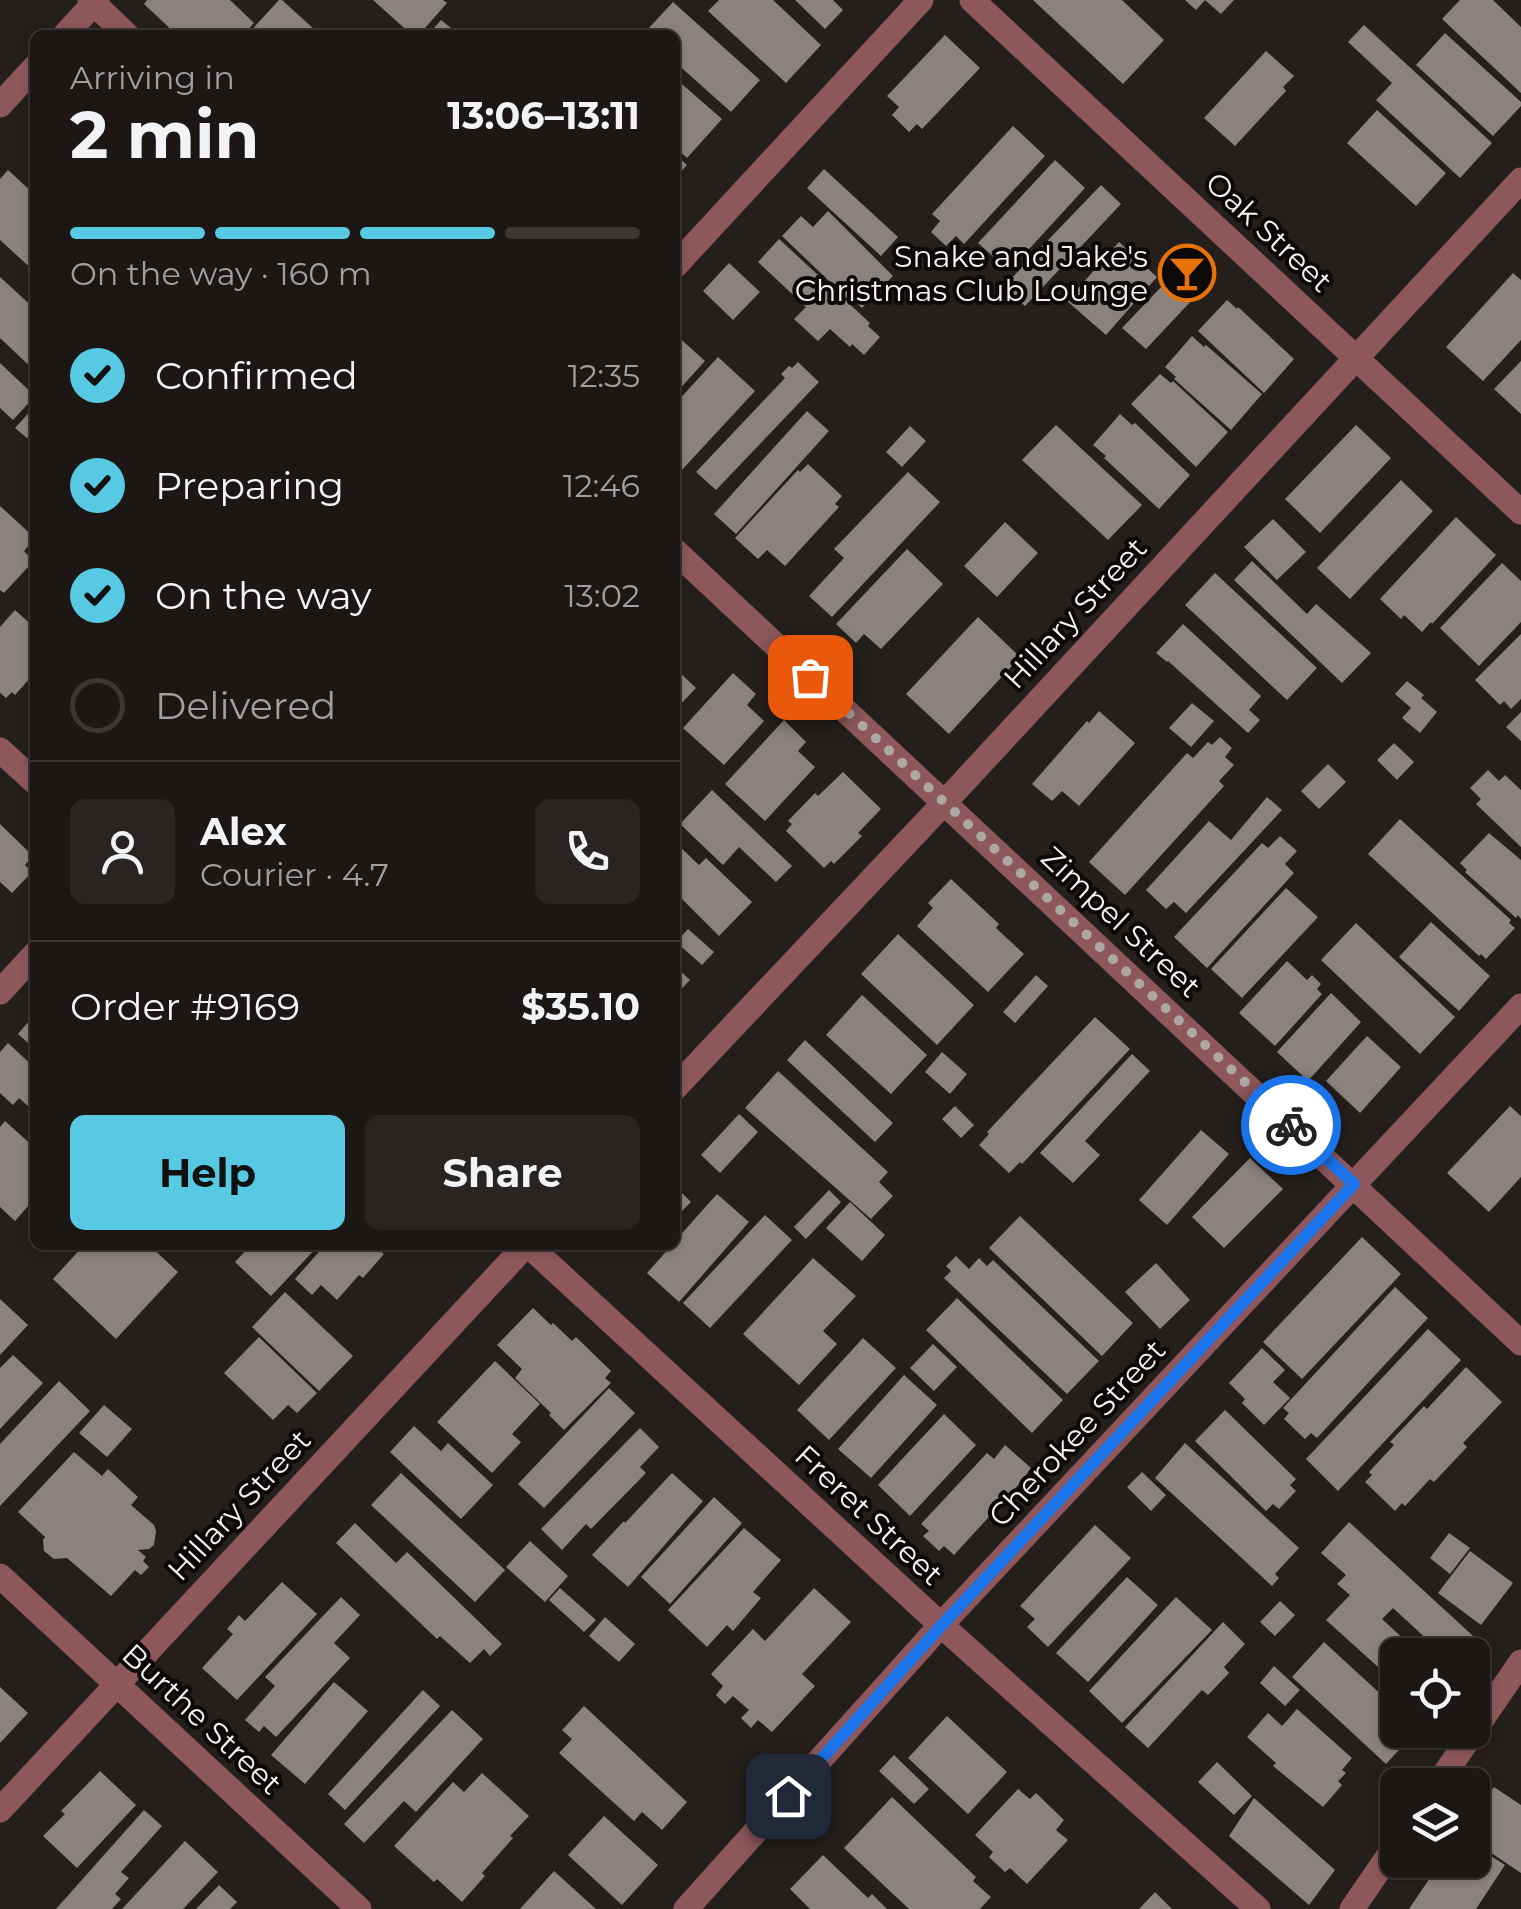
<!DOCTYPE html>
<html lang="en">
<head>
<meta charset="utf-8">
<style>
	:root { --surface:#1c1714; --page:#292422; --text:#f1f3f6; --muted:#a09fa0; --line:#3a3634; --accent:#57c9e2 }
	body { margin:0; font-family:Montserrat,sans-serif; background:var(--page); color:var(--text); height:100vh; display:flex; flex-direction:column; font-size:38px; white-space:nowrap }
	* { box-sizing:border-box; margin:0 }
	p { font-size:32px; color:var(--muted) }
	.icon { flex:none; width:55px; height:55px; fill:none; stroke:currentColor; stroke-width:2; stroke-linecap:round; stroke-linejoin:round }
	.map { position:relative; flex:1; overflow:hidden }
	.panel { position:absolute; left:30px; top:30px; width:650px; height:1220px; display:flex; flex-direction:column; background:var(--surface); border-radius:15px; box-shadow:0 2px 8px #0004,0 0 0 2px var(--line) }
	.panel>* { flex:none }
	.controls { position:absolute; left:1380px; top:1638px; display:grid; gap:20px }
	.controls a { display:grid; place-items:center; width:110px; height:110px; border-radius:15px; background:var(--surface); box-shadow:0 2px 8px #0004,0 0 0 2px var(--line); font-size:50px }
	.pin { position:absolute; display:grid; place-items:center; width:85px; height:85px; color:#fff; margin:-42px; border-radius:20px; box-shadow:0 5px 15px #0006 }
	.courier { position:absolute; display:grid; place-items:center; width:100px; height:100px; margin:-50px; border:8px solid #1a73e8; border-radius:50%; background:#fff; color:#222; box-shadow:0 2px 12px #0007 }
	.overview em { font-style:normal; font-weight:700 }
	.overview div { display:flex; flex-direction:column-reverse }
	.overview { display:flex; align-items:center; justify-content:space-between; height:170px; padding:0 40px }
	h1 { font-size:65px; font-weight:700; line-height:75px }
	.bar { display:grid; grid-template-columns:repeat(4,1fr); gap:15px 10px; align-content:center; height:120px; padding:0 40px }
	.bar i { height:12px; border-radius:8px; background:var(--line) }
	.bar .current { background:var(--accent) }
	.bar p { grid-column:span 4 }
	.line { display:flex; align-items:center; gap:25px; padding:0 40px; border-top:2px solid var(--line) }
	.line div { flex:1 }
	.round { display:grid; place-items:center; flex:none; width:105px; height:105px; border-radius:15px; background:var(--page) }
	ol { padding:0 40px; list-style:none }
	li { display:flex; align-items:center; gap:30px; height:110px }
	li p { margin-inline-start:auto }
	li .icon { padding:10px; border-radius:50%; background:var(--accent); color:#111; stroke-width:4 }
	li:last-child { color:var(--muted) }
	li i { width:55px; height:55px; border:5px solid var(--line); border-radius:50% }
	.action { display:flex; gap:20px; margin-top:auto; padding:20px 40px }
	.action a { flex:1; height:115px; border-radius:15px; background:var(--accent); color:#111; font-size:40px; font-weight:700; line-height:115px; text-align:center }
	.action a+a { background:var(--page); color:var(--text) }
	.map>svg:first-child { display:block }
</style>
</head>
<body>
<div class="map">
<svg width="1521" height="1909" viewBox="0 0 1521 1909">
	<rect width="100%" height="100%" fill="#251f1b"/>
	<path fill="#8a827e" d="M147 0H230L254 23 243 35H177L144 4Z
		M279 0H282L315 30 311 35H247Z
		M373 0H443L447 3 419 35H412Z
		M719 0H773L821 45 786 83 708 11Z
		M795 0H833L843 10 825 29Z
		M1033 0H1122L1164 40 1123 84Z
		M1185 0H1234L1221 14 1205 0 1196 10Z
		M1460 0H1493L1521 27V93L1442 19Z
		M673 2 760 80 731 112 675 62V35H655L648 29Z
		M441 20 460 35H428Z
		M1364 25 1492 143 1460 178 1376 100 1392 83 1348 42Z
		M1445 33 1521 102V106L1493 136 1416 65Z
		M945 35 980 68 922 129 917 124 909 132 892 115 899 107 887 96Z
		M1266 51 1294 76 1283 87 1286 91 1235 146 1204 118Z
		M675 78 722 119 687 158 675 147Z
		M1377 110 1446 173 1416 206 1347 143Z
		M1013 126 1045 156 964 244 956 236 946 246 931 232 940 221 932 214Z
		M675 154 687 165 675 178Z
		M1055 160 1085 188 1009 271 978 243Z
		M824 169 898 237 881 256 807 188Z
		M8 170 35 195V272L0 240V179Z
		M1101 185 1121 204 1025 306 1004 286Z
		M828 211 893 276 862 308 852 298 850 301 782 236 801 216 813 227Z
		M779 239 870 323 868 326 880 337 864 355 852 344 850 347 830 329 818 341 794 319 806 307 758 262Z
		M1119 242 1157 277 1106 335 1067 301Z
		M729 263 760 292 733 320 703 291Z
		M1184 263 1209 282 1146 349 1122 328Z
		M1513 273 1521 280V340L1483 381 1446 347Z
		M0 277 35 309V371L0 338Z
		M1227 300 1237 309 1238 307 1294 359 1264 393 1198 331Z
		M675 334 705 361 675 394Z
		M1192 336 1204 347 1206 345 1262 394 1231 430 1174 379 1176 377 1165 367Z
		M718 357 755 391 680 472 675 468V404Z
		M1521 361V414L1494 389Z
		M798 362 819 382 716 490 696 472 785 378 781 374 789 366 792 368Z
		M0 363 35 396 13 420 0 408Z
		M1160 374 1171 383 1173 381 1228 432 1196 467 1131 404Z
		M35 406V429L27 438 15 428Z
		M807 411 829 431 736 534 714 514Z
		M1120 414 1132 425 1135 423 1190 475 1159 509 1104 458 1106 456 1093 445Z
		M1056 425 1142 505 1108 540 1022 460Z
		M1356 425 1391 458 1320 533 1285 499Z
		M910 426 926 441 902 467 886 452Z
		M808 464 842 496 835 504 839 507 785 566 767 550 758 559 735 538 798 470 800 472Z
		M908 472 940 502 832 617 809 596 844 558 834 549Z
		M1401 480 1433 511 1350 599 1317 568Z
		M0 506 35 538 24 551 29 556V566L4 593 0 590Z
		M1456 517 1496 555 1432 624 1431 622 1422 632 1404 615 1401 619 1380 599Z
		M1273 519 1306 552 1277 580 1244 547Z
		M1005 522 1038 553 997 597 964 566Z
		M907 549 943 584 881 649 864 634 856 643 836 624Z
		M1252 561 1307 614 1316 604 1371 653 1342 683 1234 580Z
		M1502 563 1521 581V622L1479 666 1440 628Z
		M1215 573 1317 668 1287 700 1185 605Z
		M15 610 35 628V679L32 676 15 695 12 692 6 698 0 693V627Z
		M978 617 1020 657 949 734 906 694Z
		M1183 624 1261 696 1249 710 1260 720 1248 733 1168 661 1167 662 1156 653Z
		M1521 634V699L1511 709 1504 701 1500 705 1475 680Z
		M675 668 696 688 675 710Z
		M733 673 756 694 747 705 764 721 724 765 683 728Z
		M1407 681 1424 695 1421 698 1437 712 1420 733 1402 718 1411 708 1395 694Z
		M1192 703 1214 721 1191 747 1169 728Z
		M1099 711 1135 743 1079 806 1062 791 1052 801 1032 784 1087 721 1089 723Z
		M1521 712V741L1506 727Z
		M784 720 806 742 798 751 815 767 765 821 725 784Z
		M1220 737 1232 748 1225 757 1234 765 1219 781 1224 786 1125 895 1089 862 1187 753 1193 758 1208 742 1212 745Z
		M1394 743 1414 762 1397 780 1377 760Z
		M1328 764 1346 782 1319 809 1301 791Z
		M1488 770 1499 781 1505 775 1521 790V847L1476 804 1481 799 1470 788Z
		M843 772 881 809 858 833 862 836 834 864 831 861 824 868 786 831 792 824 788 821 815 793 818 796Z
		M712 790 792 866 776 882 739 847 723 865 680 824Z
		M1267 797 1282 810 1186 913 1174 902 1166 909 1146 890 1209 821 1231 840Z
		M1400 819 1511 920 1509 923 1515 928 1486 959 1481 954 1479 956 1368 854Z
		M0 824 33 856 25 865 32 872 12 893 0 882Z
		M1489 833 1521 860V919L1518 915 1516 918 1465 872 1467 870 1460 863Z
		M1280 836 1297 851 1285 864 1294 873 1207 968 1174 937 1262 843 1268 848Z
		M675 842 699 865 706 858 752 902 719 936 675 892 680 885 675 880Z
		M951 879 999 924 996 928 1024 954 988 992 917 926 933 908 928 903Z
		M1286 888 1318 917 1242 998 1211 969Z
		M1431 922 1490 976 1459 1011 1399 957Z
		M1356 923 1455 1017 1420 1054 1321 960Z
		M688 929 714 952 702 965 676 942Z
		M898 934 974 1005 937 1045 861 974Z
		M1287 961 1307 980 1312 975 1321 984 1317 989 1322 994 1275 1046 1239 1013Z
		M675 966 690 980 675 996Z
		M1036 975 1048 986 1015 1023 1003 1012Z
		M1331 993 1361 1022 1308 1081 1277 1052Z
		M862 995 927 1055 891 1094 826 1035Z
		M35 1014V1049L18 1034Z
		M1095 1017 1130 1049 1022 1164 1020 1162 1009 1173 979 1145 989 1134 987 1132Z
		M1367 1036 1401 1067 1360 1113 1326 1081Z
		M805 1040 893 1123 875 1142 787 1060Z
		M8 1043 35 1068V1099L28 1106 19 1098 13 1105 0 1093V1052Z
		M942 1052 967 1074 950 1094 925 1072Z
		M1132 1054 1150 1071 1085 1141 1100 1155 1073 1183 1040 1153Z
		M778 1071 888 1172 879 1182 893 1196 871 1219 745 1108Z
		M955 1106 974 1125 961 1138 942 1119Z
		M1510 1106 1521 1116V1177L1489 1212 1447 1173Z
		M739 1114 758 1132 720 1173 701 1155Z
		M5 1121 35 1148V1165L30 1172 35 1176V1198L15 1221 0 1207V1127Z
		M1201 1130 1229 1154 1167 1225 1139 1200Z
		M1250 1158 1283 1189 1224 1248 1192 1217Z
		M675 1186 691 1202 675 1218Z
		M829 1190 841 1202 806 1239 794 1227Z
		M717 1194 749 1222 679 1302 647 1273 672 1245H675V1241Z
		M850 1202 885 1235 862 1261 826 1228Z
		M765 1215 792 1240 710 1328 683 1303Z
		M1020 1216 1133 1323 1102 1356 989 1248Z
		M1362 1237 1401 1274 1302 1379 1263 1342Z
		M84 1245H149L178 1272 116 1339 53 1279Z
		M251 1245H319L271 1296 235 1262Z
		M325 1245H386L380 1251 384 1254 363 1278 359 1275 337 1300 321 1285 312 1295 295 1279Z
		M956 1256 969 1269 979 1258 987 1266 993 1260 1099 1361 1067 1394 944 1278 951 1271 946 1266Z
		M813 1258 856 1296 823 1331 837 1344 799 1385 743 1334Z
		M1156 1263 1190 1300 1160 1329 1125 1292Z
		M1395 1287 1428 1318 1317 1438 1311 1433 1305 1439 1284 1419 1289 1413 1283 1408Z
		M285 1292 353 1356 319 1391 252 1327Z
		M957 1298 1063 1400 1032 1433 926 1330Z
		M0 1299 28 1325 0 1355Z
		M533 1308 551 1325 553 1323 572 1341 576 1337 611 1371 605 1378 611 1383 564 1430 549 1415 551 1413 515 1378 522 1369 497 1345Z
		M1428 1329 1461 1360 1338 1491 1306 1459Z
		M259 1337 317 1393 297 1413 288 1405 273 1420 224 1373Z
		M863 1338 896 1368 829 1440 797 1410Z
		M933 1344 957 1367 934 1391 910 1368Z
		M1262 1348 1285 1370 1273 1382 1290 1398 1264 1425 1242 1403 1245 1399 1229 1383Z
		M13 1355 43 1383 0 1429V1368Z
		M495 1361 540 1404 512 1434 521 1442 492 1473 437 1422Z
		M1466 1367 1502 1402 1463 1443 1467 1447 1434 1482 1430 1479 1405 1506 1402 1503 1395 1511 1365 1482 1372 1475 1369 1472 1394 1445 1390 1442 1424 1406 1427 1409Z
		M904 1375 937 1405 871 1478 838 1449Z
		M59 1381 90 1411 0 1506V1444Z
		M609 1388 635 1413 544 1508 518 1484Z
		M104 1405 132 1429 107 1457 79 1433Z
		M1225 1410 1296 1479 1290 1485 1296 1491 1279 1509 1273 1504 1266 1511 1195 1441Z
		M944 1414 976 1445 910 1516 878 1485Z
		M414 1426 441 1451 448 1443 493 1485 461 1519 390 1452Z
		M640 1428 659 1447 640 1467 646 1473 591 1529 586 1524 562 1550 541 1529Z
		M1185 1443 1299 1548 1275 1574 1279 1578 1272 1586 1155 1478Z
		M1005 1445 1031 1468 1020 1483 954 1555 944 1546 939 1551 923 1536 929 1531 921 1524 987 1453 994 1459Z
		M74 1452 102 1476 108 1469 138 1497 131 1505 154 1525 156 1531 154 1545 149 1549 138 1550 146 1557 143 1561 149 1567 141 1575 135 1570 111 1596 67 1558 54 1559 44 1551 43 1540 45 1537 18 1512Z
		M1142 1472 1166 1495 1151 1511 1127 1487Z
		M401 1473 505 1570 475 1602 371 1505Z
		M672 1473 703 1501 628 1587 592 1555 624 1521 625 1523Z
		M714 1497 742 1523 670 1604 641 1577Z
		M1349 1522 1484 1646 1472 1659V1655H1444L1393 1608 1382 1619 1421 1655H1398V1685L1326 1620 1350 1595 1337 1584 1346 1575 1321 1553Z
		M355 1523 396 1563 407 1552 502 1644 490 1656 484 1649 470 1663 440 1636 437 1639 336 1543Z
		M1095 1525 1131 1558 1048 1647 1027 1627 1035 1619 1020 1606Z
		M744 1528 781 1560 753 1592 761 1598 733 1631 727 1625 707 1647 668 1610Z
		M1449 1533 1470 1548 1450 1574 1430 1558Z
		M530 1541 568 1576 545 1602 506 1567Z
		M1470 1551 1513 1583 1481 1625 1438 1593Z
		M1127 1577 1158 1605 1088 1682 1056 1653Z
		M282 1582 317 1614 237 1700 202 1668 233 1634 227 1629 239 1615 245 1621Z
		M560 1588 596 1620 584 1632 549 1600Z
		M814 1588 851 1622 802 1674 815 1686 772 1732 758 1720 751 1728 741 1718 749 1710 733 1696 725 1704 716 1695 723 1686 711 1674 753 1629 765 1641Z
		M341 1597 360 1615 334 1643 350 1658 276 1737 264 1726 259 1732 245 1720 275 1686 265 1677Z
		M1176 1597 1212 1630 1122 1723 1089 1691Z
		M1280 1601 1295 1615 1275 1636 1260 1622Z
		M605 1617 635 1644 619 1662 589 1636Z
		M1223 1622 1245 1644 1224 1667 1229 1673 1208 1695 1202 1690 1148 1748 1125 1727Z
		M1324 1642 1398 1710V1730H1417L1386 1764 1292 1677Z
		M1274 1666 1300 1690 1285 1706 1260 1683Z
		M334 1682 368 1711 305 1784 271 1755Z
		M0 1687 28 1713 0 1743Z
		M423 1690 440 1706 345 1810 328 1794Z
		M584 1706 687 1802 662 1830 642 1812 634 1821 559 1753 572 1739 562 1730Z
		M1297 1709 1352 1758 1342 1770 1346 1773 1338 1781 1342 1785 1323 1807 1273 1766 1276 1763 1247 1737 1268 1713 1282 1726Z
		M452 1710 483 1739 416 1812 404 1801 364 1843 344 1824Z
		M947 1716 1007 1772 968 1814 908 1758Z
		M894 1755 929 1789 914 1804 879 1771Z
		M1217 1762 1252 1796 1234 1815 1198 1782Z
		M100 1771 136 1805 77 1868 43 1836 65 1814 61 1811Z
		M482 1773 529 1816 510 1836 513 1838 482 1873 485 1876 462 1902 437 1879 434 1882 394 1846 453 1782 464 1792Z
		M1494 1787 1521 1805V1873L1472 1840V1818Z
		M1018 1789 1030 1799 1036 1793 1064 1820 1056 1830 1068 1840 1027 1884 1010 1868 1005 1872 989 1857 993 1852 975 1835Z
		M892 1797 976 1877 973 1881 991 1897 980 1909H909L844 1848Z
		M1254 1798 1335 1870 1309 1905 1229 1836Z
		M144 1810 162 1826 121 1872 129 1878 115 1894 121 1899 112 1909H56Z
		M604 1816 658 1865 622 1905 568 1855Z
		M185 1841 218 1872 183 1909H122Z
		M1472 1844 1505 1865 1476 1909H1409L1442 1860H1472Z
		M823 1855 868 1898 872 1894 887 1909H810L790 1889Z
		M554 1871 596 1909H520Z
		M219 1885 237 1902 230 1909H196Z
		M1155 1892 1172 1909H1139Z"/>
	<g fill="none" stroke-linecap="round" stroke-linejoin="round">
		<path stroke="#8d575b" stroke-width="25" d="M90 0 127 35
			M972 0 1521 512
			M65 35 97 0
			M0 105 35 67
			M675 266 921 0
			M675 551 1521 1343
			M0 750 35 782
			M0 992 35 954
			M675 1088 945 802 1521 180
			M528 1245 941 1625 1258 1909
			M0 1576 359 1909
			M1437 1785 1521 1662
			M0 1810 526 1245
			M686 1909 941 1625 1521 1006
			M1352 1909 1398 1842"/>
	</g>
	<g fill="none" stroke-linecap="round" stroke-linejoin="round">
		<path stroke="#aea8a5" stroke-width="10" stroke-dasharray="0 18" d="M810 677 1291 1125"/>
		<path stroke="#1a73e8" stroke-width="12" d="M788 1796 941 1626 1354 1184 1291 1125"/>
	</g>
	<defs>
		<g id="bar-ring" transform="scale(2.875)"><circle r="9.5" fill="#0c0908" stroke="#e8710a" stroke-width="1.5"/><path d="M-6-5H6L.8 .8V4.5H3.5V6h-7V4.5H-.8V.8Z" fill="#e8710a"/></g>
	</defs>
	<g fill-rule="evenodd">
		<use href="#bar-ring" x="1187" y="273"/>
	</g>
	<g text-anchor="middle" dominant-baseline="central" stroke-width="8" stroke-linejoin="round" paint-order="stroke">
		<g font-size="30" fill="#f7f2f0" stroke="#0c0908">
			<text transform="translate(1269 232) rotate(43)">Oak Street</text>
			<text transform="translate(1075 613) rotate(-47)">Hillary Street</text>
			<text transform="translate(1121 922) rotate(43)">Zimpel Street</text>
			<text transform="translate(1077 1433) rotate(-47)">Cherokee Street</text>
			<text transform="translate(239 1505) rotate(-47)">Hillary Street</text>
			<text transform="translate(869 1515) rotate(43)">Freret Street</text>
			<text transform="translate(202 1719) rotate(43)">Burthe Street</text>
		</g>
		<g font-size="30" fill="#f7f2f0" stroke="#0c0908" text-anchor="end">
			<text x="1148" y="256">Snake and Jake's<tspan x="1148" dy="34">Christmas Club Lounge</tspan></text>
		</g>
	</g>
</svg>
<div class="controls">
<a><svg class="icon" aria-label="locate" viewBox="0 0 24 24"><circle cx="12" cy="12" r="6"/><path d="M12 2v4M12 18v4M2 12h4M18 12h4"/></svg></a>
<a><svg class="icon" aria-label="layers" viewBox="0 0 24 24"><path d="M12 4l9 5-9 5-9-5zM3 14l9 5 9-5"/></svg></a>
</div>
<div class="pin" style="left:810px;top:677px;background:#ea580c"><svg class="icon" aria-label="bag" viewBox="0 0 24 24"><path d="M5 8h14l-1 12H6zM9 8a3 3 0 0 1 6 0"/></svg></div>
<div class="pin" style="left:788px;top:1796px;background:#1f2937"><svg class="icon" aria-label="home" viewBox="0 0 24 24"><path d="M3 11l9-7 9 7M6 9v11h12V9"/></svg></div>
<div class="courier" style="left:1291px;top:1125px"><svg class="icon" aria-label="bike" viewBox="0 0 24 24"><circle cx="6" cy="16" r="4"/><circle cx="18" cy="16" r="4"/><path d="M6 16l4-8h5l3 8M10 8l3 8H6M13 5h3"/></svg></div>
<section class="panel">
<div class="overview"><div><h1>2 min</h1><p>Arriving in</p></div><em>13:06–13:11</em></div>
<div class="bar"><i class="current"></i><i class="current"></i><i class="current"></i><i></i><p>On the way · 160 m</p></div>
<ol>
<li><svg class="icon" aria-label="check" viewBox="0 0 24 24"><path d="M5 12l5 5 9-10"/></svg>Confirmed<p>12:35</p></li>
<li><svg class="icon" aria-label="check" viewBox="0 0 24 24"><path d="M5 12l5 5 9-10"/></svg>Preparing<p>12:46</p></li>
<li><svg class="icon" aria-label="check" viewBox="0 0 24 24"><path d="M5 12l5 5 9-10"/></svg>On the way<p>13:02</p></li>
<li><i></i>Delivered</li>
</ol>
<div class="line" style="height:180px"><a class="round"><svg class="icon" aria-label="person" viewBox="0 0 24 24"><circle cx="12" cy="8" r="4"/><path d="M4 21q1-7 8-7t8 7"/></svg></a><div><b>Alex</b><p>Courier · 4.7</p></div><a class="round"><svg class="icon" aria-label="phone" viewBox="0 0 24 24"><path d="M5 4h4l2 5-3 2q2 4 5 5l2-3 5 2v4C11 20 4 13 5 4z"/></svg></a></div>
<div class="line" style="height:130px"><div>Order #9169</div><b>$35.10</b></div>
<div class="action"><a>Help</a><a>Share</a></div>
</section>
</div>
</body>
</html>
